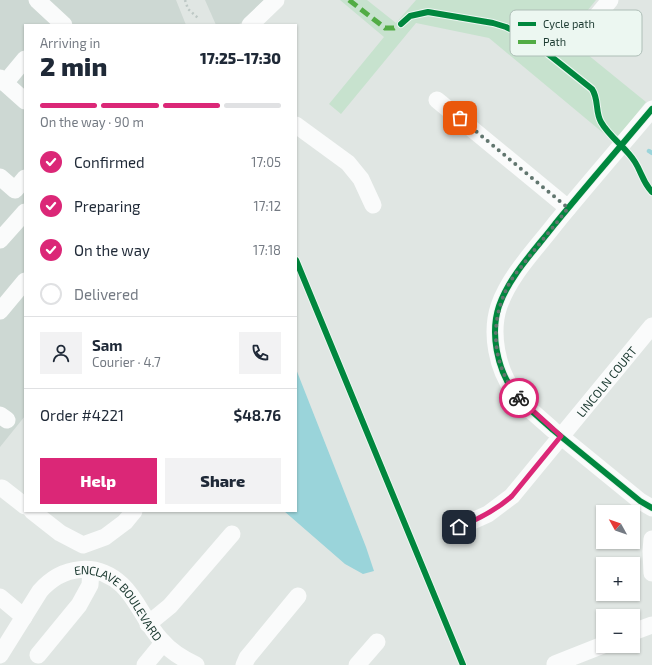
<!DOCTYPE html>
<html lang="en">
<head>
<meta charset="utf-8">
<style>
	:root { --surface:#fff; --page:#f2f2f3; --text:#1f2937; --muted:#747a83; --line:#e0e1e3; --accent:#db2777 }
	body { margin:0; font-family:"Exo 2",sans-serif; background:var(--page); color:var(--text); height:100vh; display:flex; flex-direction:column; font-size:15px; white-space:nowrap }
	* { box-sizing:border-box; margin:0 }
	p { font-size:13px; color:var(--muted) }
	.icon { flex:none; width:22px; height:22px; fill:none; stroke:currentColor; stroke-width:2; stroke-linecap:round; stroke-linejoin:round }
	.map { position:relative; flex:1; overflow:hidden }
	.side { position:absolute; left:24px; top:24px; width:273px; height:488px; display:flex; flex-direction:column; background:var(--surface); border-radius:0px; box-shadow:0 1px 3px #0004 }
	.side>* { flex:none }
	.needle { width:26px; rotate:310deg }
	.controls { position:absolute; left:596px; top:505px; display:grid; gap:8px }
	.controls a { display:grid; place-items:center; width:44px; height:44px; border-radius:0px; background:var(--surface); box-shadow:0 1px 3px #0004; font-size:20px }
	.pin { position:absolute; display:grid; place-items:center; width:34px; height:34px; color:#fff; margin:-17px; border-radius:8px; box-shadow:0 2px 6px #0006 }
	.courier { position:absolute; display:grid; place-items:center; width:40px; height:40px; margin:-20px; border:3px solid #db2777; border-radius:50%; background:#fff; color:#222; box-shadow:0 1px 5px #0007 }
	.head em { font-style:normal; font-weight:800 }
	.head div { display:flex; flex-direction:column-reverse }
	.head { display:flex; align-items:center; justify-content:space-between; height:68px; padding:0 16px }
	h1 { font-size:26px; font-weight:800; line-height:30px }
	.bar { display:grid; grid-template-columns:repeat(4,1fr); gap:6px 4px; align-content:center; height:48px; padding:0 16px }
	.bar i { height:5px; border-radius:3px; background:var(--line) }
	.bar .on { background:var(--accent) }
	.bar p { grid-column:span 4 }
	.line { display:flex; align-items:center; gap:10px; padding:0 16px; border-top:1px solid var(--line) }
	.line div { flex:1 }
	.round { display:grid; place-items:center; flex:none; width:42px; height:42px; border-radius:0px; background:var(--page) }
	ol { padding:0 16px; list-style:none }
	li { display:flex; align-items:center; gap:12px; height:44px }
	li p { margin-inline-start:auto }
	li .icon { padding:4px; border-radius:50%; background:var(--accent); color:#fff; stroke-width:4 }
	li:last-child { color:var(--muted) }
	li i { width:22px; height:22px; border:2px solid var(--line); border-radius:50% }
	.button { display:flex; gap:8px; margin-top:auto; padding:8px 16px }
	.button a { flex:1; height:46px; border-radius:0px; background:var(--accent); color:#fff; font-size:16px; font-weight:800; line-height:46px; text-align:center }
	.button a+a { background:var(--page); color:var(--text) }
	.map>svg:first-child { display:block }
</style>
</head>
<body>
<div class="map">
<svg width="652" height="665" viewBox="0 0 652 665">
	<rect width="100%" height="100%" fill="#e0e6e3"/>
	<path fill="#cdd8d3" d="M0 0H176L186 25H25V416L0 447Z
		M205 0H264L241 23 237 25H216Z"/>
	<path fill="#c7e2ce" d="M340 0H367L396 23 416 0H596L566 37 646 102 614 142 489 38 416 23 341 114 329 104 384 37Z"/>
	<path fill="#9ad4da" d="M296 369 366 547 374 571 363 574 345 564 284 511H296Z"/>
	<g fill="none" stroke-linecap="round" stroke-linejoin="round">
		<path stroke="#9ad4da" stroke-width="4.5" d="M649 151 652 153"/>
		<path stroke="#bdc8c5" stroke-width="2.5" stroke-dasharray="2 3" stroke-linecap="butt" d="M185 0 188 9 198 18"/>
		<g stroke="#fafbfb" stroke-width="17">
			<path d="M37 0 64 25"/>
			<path d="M250 25 276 0"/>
			<path d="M583 33 610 0"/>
			<path d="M0 78 5 83 25 59"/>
			<path d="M5 83 25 101"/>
			<path d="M437 100 568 208"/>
			<path d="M652 109C620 147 587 185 555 224 535 250 510 275 499 306 490 333 497 369 514 392 525 407 540 418 553 430 582 454 611 477 640 501L652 508"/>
			<path d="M296 125 348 163 361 179 373 205"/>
			<path d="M0 177 15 190 25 178"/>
			<path d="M0 240 25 212"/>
			<path d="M0 311 25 281"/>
			<path d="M0 415 7 420"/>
			<path d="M2 488 25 506"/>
			<path d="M32 511 60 533 83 545 105 537 125 522 134 511"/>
			<path id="s1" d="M459 527 488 514 512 496 652 326"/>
			<path d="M652 539 651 551 652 573"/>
			<path d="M0 597 24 617"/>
			<path d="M148 624 170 606 232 534"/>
			<path d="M633 632 652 625"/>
			<path id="s2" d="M0 655 40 591C62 566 96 561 122 585 138 600 146 624 161 640 170 651 183 659 196 665"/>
			<path d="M38 655 79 605 90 585 91 570"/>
			<path d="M555 664 603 645"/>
			<path d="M145 665 163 643"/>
			<path d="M244 665 247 658 298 596"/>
			<path d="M357 665 377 642"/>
		</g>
		<path stroke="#52ac45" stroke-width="5" stroke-dasharray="10 5" stroke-linecap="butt" d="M349 0 385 28H394L401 24"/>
		<g stroke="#ecf7f1" stroke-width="8">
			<path id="cycleway" d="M401 24 410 16 428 12 493 23 506 27 528 38 592 89C599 99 595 112 601 122 610 138 626 147 635 162 642 173 642 181 652 192
				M652 109C620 147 587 185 555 224 535 250 510 275 499 306 490 333 497 369 514 392 525 407 540 418 553 430 582 454 611 477 640 501L652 508
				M296 260 463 665"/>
		</g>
		<use href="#cycleway" stroke="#00873e" stroke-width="6"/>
	</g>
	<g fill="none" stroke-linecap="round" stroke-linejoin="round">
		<path stroke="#61766f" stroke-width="4" stroke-dasharray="0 7.2" d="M460 118 568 208C553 228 537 246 522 266 517 272 511 279 508 286 489 323 492 366 519 398"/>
		<path stroke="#db2777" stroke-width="5" d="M459 527C479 519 496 510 512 496L561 436 519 398"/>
	</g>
	<g text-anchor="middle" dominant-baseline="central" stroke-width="4" stroke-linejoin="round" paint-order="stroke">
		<g font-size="12" fill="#1c3a31" stroke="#ecf7f1">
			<text stroke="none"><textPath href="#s1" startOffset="210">LINCOLN COURT</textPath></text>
			<text stroke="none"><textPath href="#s2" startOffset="175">ENCLAVE BOULEVARD</textPath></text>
		</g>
	</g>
	<rect x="510" y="10" width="132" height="46" rx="6" fill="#ecf7f1" stroke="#aebeb7" stroke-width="1"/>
	<rect x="518" y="22" width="18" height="4" fill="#00873e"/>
	<rect x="518" y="40" width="18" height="4" fill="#52ac45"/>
	<g font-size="11" fill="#1c3a31">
		<text x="543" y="28">Cycle path</text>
		<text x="543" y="46">Path</text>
	</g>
</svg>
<div class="controls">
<a><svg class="needle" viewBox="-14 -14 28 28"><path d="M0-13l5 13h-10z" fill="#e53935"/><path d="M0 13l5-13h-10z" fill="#747a83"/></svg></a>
<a>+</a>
<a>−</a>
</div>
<div class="pin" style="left:460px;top:118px;background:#ea580c"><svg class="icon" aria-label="bag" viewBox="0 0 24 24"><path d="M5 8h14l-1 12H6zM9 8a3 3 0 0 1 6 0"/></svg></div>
<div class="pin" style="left:459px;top:527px;background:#1f2937"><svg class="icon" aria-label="home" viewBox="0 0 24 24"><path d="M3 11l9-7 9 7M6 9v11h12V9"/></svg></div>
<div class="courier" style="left:519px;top:398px"><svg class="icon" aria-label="bike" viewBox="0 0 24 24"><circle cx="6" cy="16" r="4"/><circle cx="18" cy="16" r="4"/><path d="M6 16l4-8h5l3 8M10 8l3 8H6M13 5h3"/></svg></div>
<section class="side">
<div class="head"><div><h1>2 min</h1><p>Arriving in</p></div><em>17:25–17:30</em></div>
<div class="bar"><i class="on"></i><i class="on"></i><i class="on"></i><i></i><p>On the way · 90 m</p></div>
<ol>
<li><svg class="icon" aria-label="check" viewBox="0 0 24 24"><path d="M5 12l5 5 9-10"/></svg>Confirmed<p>17:05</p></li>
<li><svg class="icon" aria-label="check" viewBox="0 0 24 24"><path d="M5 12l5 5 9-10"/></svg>Preparing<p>17:12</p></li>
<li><svg class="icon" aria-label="check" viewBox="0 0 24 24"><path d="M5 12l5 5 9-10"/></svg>On the way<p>17:18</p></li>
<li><i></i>Delivered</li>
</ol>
<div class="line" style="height:72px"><a class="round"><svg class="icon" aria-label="person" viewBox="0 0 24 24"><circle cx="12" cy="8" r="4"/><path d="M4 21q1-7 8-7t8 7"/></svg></a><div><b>Sam</b><p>Courier · 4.7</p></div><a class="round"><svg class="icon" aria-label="phone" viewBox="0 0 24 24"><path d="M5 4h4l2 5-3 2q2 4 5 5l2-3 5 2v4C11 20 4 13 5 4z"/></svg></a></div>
<div class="line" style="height:52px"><div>Order #4221</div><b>$48.76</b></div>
<div class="button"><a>Help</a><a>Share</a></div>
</section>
</div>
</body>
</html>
